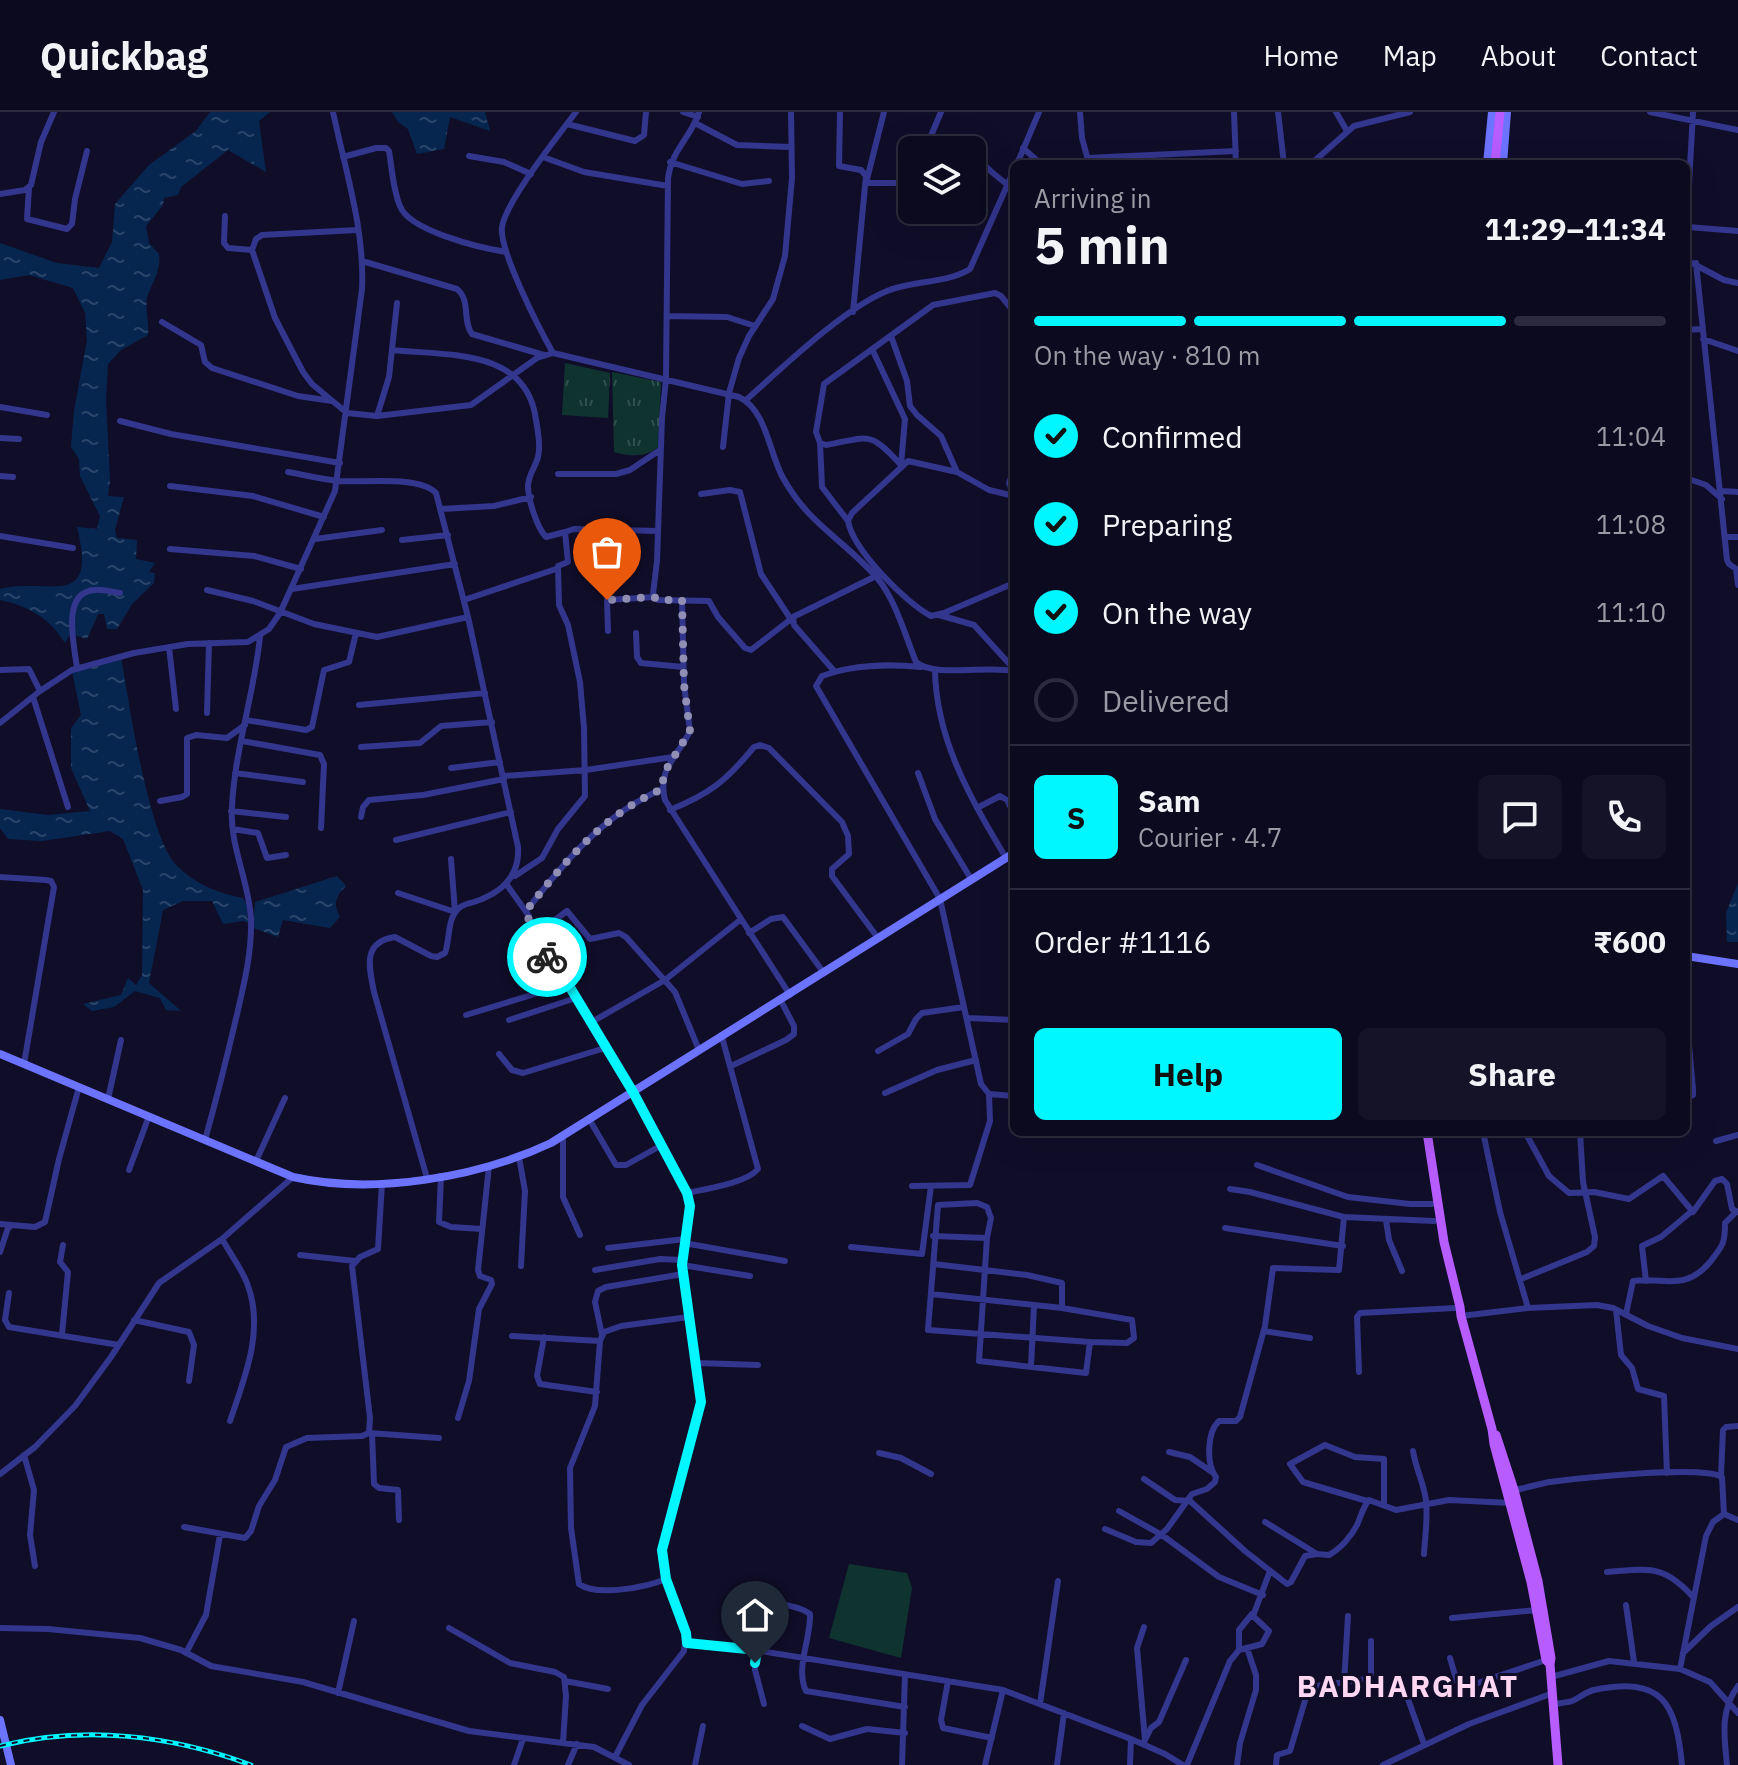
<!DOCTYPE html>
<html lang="en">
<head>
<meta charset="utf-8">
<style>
	:root { --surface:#0c0a1f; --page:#151328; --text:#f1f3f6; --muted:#9a9aa4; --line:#2c2b3d; --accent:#01f7ff }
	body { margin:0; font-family:"IBM Plex Sans",sans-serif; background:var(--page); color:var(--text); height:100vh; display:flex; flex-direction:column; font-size:30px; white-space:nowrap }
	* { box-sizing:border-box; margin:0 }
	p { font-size:26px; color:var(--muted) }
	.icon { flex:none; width:44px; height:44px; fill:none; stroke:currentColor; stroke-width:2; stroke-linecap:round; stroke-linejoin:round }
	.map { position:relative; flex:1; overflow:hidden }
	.drawer { position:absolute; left:1010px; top:48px; width:680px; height:976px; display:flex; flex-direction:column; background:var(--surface); border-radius:12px; box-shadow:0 8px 32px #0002,0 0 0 2px var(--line) }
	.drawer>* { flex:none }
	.fabs { position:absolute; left:898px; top:24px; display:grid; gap:16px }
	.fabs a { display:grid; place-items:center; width:88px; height:88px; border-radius:12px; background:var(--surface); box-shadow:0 8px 32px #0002,0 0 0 2px var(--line); font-size:40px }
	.pin { position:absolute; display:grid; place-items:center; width:68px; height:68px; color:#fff; margin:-82px -34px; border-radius:50% 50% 50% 0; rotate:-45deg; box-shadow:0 0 8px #0007 }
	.pin .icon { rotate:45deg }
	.courier { position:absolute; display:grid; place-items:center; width:80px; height:80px; margin:-40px; border:6px solid #01f7ff; border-radius:50%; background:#fff; color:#222; box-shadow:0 2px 10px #0007 }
	.overview em { font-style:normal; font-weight:800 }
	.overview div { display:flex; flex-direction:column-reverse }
	.overview { display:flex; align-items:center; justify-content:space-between; height:136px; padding:0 24px }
	h1 { font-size:52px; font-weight:800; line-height:60px }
	.bar { display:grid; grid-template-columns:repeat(4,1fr); gap:12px 8px; align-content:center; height:96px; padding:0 24px }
	.bar i { height:10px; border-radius:6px; background:var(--line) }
	.bar .active { background:var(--accent) }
	.bar p { grid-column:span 4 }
	.line { display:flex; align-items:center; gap:20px; padding:0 24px; border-top:2px solid var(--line) }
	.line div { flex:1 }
	.round { display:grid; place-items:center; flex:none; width:84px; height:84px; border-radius:12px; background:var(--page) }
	ol { padding:0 24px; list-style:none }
	li { display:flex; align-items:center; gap:24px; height:88px }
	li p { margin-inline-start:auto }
	li .icon { padding:8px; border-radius:50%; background:var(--accent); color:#111; stroke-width:4 }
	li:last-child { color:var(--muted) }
	li i { width:44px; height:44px; border:4px solid var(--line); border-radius:50% }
	.action { display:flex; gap:16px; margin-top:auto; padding:16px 24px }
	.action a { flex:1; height:92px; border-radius:12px; background:var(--accent); color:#111; font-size:32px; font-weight:800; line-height:92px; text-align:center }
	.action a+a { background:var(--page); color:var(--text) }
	header { display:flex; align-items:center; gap:48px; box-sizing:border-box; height:112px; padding:0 40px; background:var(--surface); border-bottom:2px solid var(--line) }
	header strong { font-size:38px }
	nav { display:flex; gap:44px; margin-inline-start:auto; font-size:28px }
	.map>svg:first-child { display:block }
</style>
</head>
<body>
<header>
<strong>Quickbag</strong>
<nav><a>Home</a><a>Map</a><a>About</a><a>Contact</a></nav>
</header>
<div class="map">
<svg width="1738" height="1653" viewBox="0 0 1738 1653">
	<defs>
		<pattern id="grass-tufts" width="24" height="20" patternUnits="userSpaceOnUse" patternTransform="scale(2)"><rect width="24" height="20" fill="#0f3430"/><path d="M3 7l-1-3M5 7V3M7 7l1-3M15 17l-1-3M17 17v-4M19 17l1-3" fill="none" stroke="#31504f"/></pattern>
		<pattern id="water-ripples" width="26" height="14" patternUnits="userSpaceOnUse" patternTransform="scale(2)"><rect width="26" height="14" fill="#06264f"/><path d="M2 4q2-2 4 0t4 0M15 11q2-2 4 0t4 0" fill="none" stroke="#2a4569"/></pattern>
	</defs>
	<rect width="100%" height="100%" fill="#100d29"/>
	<path fill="url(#grass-tufts)" d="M565 251 610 261 608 306 562 303Z
		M612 260 661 270 658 335C646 346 628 344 614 340Z"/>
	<path fill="#0f3430" d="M849 1452 907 1461 912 1476 901 1546 829 1526Z"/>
	<path fill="url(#water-ripples)" d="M210 0H270L259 9 266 60 228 38 181 75 178 83 164 86 163 93 146 114 149 131 159 142C161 159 153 169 147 185 145 192 149 213 148 223L121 238 108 252 106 288 110 369 108 384 124 385 115 418 117 426 137 428 136 447 155 451 149 460 155 461 154 471 132 492 117 517H107L104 502H98L87 527 70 522 65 531C50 506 28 494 0 488V477C49 465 98 500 77 415L97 417 100 404 80 364 79 347 71 335 74 299 87 228 85 201 73 176 29 163 0 168V131L57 151 99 156 112 130 115 92 149 53 196 19Z
		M392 0H485L490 19 450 5 444 37 417 42 408 17 398 10Z
		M121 545C129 589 148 725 177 754 195 772 218 781 243 786L247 794 248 811 244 809 223 812 212 789H183L163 798 149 871 181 899 166 898 160 886 135 879 114 895 92 899 83 892 121 883 128 866 136 873 142 863 143 778 123 727 110 719 42 729 8 727 0 716V697L48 703 90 699 71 656V616L81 603 72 559Z
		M337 764 346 774C335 785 333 792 340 805L330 816 283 808 278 825 253 816 255 790Z
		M1738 771V830H1727L1726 801Z"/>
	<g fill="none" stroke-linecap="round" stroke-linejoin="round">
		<path stroke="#33368d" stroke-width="6" d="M683 0 698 5
			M699 0C691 26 671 38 668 67L666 267 662 306 657 449 653 482 658 488 709 489 718 505 745 536 751 538 791 507
			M840 0 839 54 861 58 866 64 853 200
			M884 0 866 71H900L912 64
			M1080 0 1082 26 1089 52
			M1234 0 1236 52
			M1278 0 1284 52
			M1336 0 1347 19
			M1650 0 1738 18
			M695 11 737 33 791 35
			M567 12 635 29 644 23 646 0
			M969 25C977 49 988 58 1008 73
			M1023 36 1041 52
			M925 38 941 0
			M469 44 504 50 531 62
			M343 45 376 36H386L389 39C392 57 393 78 400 94 409 119 481 136 506 140
			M543 45 584 60 668 74
			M1087 46 1236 39
			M670 50 742 72 769 69
			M1017 52 1039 0
			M1311 52 1354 14 1410 0
			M29 76 27 107 67 117 72 112 75 87 87 39
			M0 82 25 78 31 73 41 30 54 0
			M225 104 224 131 228 136 252 138 275 206 303 260 312 272 347 301 377 304 471 293 537 246 553 241 739 285C766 298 769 339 782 364 809 414 844 427 878 467 896 489 905 523 916 550 934 566 988 553 1014 559
			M1688 115 1738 119
			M1686 128 1693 0
			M252 138 256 127 262 123 357 118
			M1686 148 1724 168 1738 171
			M362 149 457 177C471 188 462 209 472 222L544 243
			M1696 151 1727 448 1729 452 1738 458
			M667 204 727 205 755 214
			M162 210 201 233 205 250 212 256 298 284 332 289
			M1686 218 1702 217
			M891 224 907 269 910 294 917 303 941 324 957 360
			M1703 227 1738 239
			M872 237 905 307 901 353
			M392 238C448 244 527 236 536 308 538 319 541 334 538 345 536 354 528 363 528 374 528 387 537 416 546 425L565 420
			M553 241C540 218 499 139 502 115 506 89 558 24 576 0
			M746 288C783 255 843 197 887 179 913 168 946 172 970 157L1014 58
			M0 295 47 303
			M377 304 389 265 397 191
			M120 309 171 322 340 351
			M0 326 19 327
			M820 331 822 375 848 409
			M723 335 729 281 739 246 749 224 773 187 785 144 792 66 791 0
			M901 353C869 318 870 325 826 333L820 331 816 320 824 272 933 193 995 181 1001 184 1014 200
			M1014 357 1009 371 1014 383
			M288 360C304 363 321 367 338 369 363 371 419 363 436 381L468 505 518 735C520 765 501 781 474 790 468 792 462 792 457 798 447 809 450 828 445 841L437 845 431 844 395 825C362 830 369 855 374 880L427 1066
			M558 362H616L630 358 660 338
			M0 364 13 365
			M1686 366 1706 373 1722 387
			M170 374 253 384 324 405
			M1722 379 1738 380
			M701 382 730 378 740 380 761 462 792 509
			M1014 384 989 378 957 360 908 349 852 401 848 409C853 438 906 491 931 504L944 501 1014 471
			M441 397 494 394 531 385
			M0 424 73 436
			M1725 425H1738
			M315 427 382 418
			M402 428 448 423
			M170 437 254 444 301 457
			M1736 457 1738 473
			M292 477 455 452
			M207 478 253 489 314 512 377 525 468 505
			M464 488 556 457
			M682 488 684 573 690 619C678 645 657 656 665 688L790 883
			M939 503 974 513 1014 557
			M608 519 607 488 654 485
			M636 521 637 545 641 551 683 555
			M169 535 176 597
			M921 555C888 552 854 552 822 564L816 574 940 787 981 972 989 982 1014 984
			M77 557C75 535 60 481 94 478 102 477 112 480 120 481
			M0 558 29 557 40 579
			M935 558C936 628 971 687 1006 746
			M835 560 794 513 793 505 876 464
			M33 585 68 695
			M359 593 485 581
			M207 601 209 531
			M246 608 306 618 312 615 324 558 349 550 356 521
			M0 611 40 579 72 558 134 541 188 532 248 530 269 517 280 501 335 379 362 177C365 118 345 57 333 0
			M242 629 320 643 324 652 321 716
			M361 635 420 631 441 614 492 610
			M451 656 500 650
			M235 661 303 670
			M918 661 935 707 971 767
			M503 664 586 658 673 645
			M160 689 182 685 187 682V626L196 623 227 626 245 613
			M977 696 1000 684 1007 688 1014 702
			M670 698C711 681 726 669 754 635L760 633 769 636 842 710 848 724 849 742 832 757V764L878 826
			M231 699 286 705
			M361 705 363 695 369 688 423 683 504 667
			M233 717 258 721 267 746 286 743
			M396 728 511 700
			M515 764 542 746 558 717 585 684 584 616 580 570 568 513 559 493 558 454 568 450 565 420 574 417 658 419
			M0 765 46 768 51 769 54 775 24 952
			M507 773 529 804 536 831 568 872 633 980 685 1075 690 1094 682 1153 701 1290 662 1438 666 1467 686 1521 684 1539 642 1593 615 1645
			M398 781 455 800 451 747
			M526 799C566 748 602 704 662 677
			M749 821 771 807 783 805 824 861
			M533 824 567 799 590 827 619 821 626 825 675 880 699 938
			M1686 900 1693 977V983L1686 986
			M466 903 568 872
			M967 906 1014 908
			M509 908 576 886
			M590 911 665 868 740 808
			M878 939 908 922 916 907 922 901 964 895
			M499 942 512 958 523 961 605 936
			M731 954 786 928 794 922V914L781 889
			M885 981 937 958 976 948
			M108 987 121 928
			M589 1007 616 1053H626L662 1033
			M1483 1020 1500 1100 1528 1196
			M1525 1020 1549 1064 1569 1081 1594 1080 1629 1087 1663 1064 1693 1100 1715 1069 1722 1067 1727 1072 1732 1097 1738 1100
			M563 1023V1085L580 1123
			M205 1028C217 985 228 941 238 898 245 868 252 838 251 807 249 769 229 733 232 694 235 637 254 582 260 525
			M1716 1029 1738 1023
			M519 1045 525 1079 521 1154
			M256 1049 285 986
			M1257 1053 1348 1085 1410 1092H1432
			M129 1058 149 1004
			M441 1064 439 1110 451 1115 482 1117
			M912 1074 970 1073 990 1009 989 982
			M1230 1077 1250 1080 1344 1105 1434 1109
			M687 1081C705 1077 747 1071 758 1057L722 925
			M1386 1108 1389 1128 1402 1159
			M0 1112 12 1113
			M1225 1116 1343 1134
			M933 1124 987 1126 979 1249 1086 1261 1090 1230 1127 1231 1134 1226 1132 1208 1062 1196
			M987 1126 991 1106 987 1095 977 1091 938 1093 928 1218 1090 1230
			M222 1127C230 1141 241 1156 247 1171 265 1217 245 1265 230 1309
			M684 1131 785 1149
			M851 1135 922 1142 931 1074
			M608 1136 685 1127
			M0 1140 8 1116 12 1113 35 1115 45 1110 59 1047 79 975
			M300 1143 355 1149
			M682 1153 750 1164
			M595 1158 660 1147 682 1148
			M1521 1167 1587 1140 1594 1134 1595 1125 1583 1070 1580 1020
			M1646 1169 1642 1134 1661 1125 1692 1099
			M9 1181 5 1208 9 1215 119 1233
			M931 1182 1062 1196V1171L1027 1163 934 1152
			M1616 1198 1621 1243 1632 1256 1638 1277 1664 1284 1667 1361
			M1626 1202 1633 1169C1664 1165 1685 1180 1710 1150 1723 1133 1725 1132 1725 1111L1736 1100
			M1461 1204 1528 1196 1597 1193 1613 1196 1648 1214 1682 1226 1738 1237
			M134 1208 189 1220 194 1233 189 1269
			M1264 1219 1310 1226
			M62 1222 68 1160 60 1150 63 1133
			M602 1223 595 1190 598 1179 606 1175 683 1162
			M512 1224 600 1229
			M544 1225 537 1264 540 1272 597 1280
			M697 1251 758 1253
			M1031 1254 1034 1194
			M1359 1260 1357 1205 1360 1201 1455 1196
			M458 1306 469 1269 479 1197 492 1172 491 1168 480 1164 478 1158 489 1054
			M369 1321 439 1326
			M372 1321 374 1372 379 1376 398 1378 399 1408
			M1413 1339C1416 1358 1424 1371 1426 1389 1428 1406 1425 1425 1424 1442
			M1169 1340 1190 1345 1212 1360
			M879 1341 901 1346 931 1362
			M24 1343 34 1378 30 1423 35 1454
			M0 1362 35 1335 75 1294 111 1245 159 1171 222 1127 293 1065
			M1721 1363 1723 1318 1726 1315 1738 1314
			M1144 1367 1175 1388 1190 1389 1245 1439 1287 1472 1291 1470 1305 1444 1317 1442 1329 1443C1340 1437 1351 1425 1357 1413 1361 1404 1363 1395 1369 1388L1396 1398 1449 1388 1511 1391
			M1514 1378C1527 1376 1538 1372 1550 1370 1579 1366 1702 1353 1722 1365L1724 1402 1738 1408
			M1367 1389 1303 1370 1290 1352 1325 1333 1355 1345 1384 1347V1392
			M1119 1399 1162 1423 1219 1465 1263 1483
			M1265 1410 1317 1442
			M184 1415 245 1426 251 1419 259 1394 275 1368 286 1335 307 1326 362 1324 369 1321 370 1306 352 1154 360 1145 378 1137 382 1071
			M1105 1417 1136 1430 1151 1431 1167 1417 1192 1382 1207 1377 1215 1370 1216 1365C1206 1352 1207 1320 1219 1309H1236L1240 1305 1265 1214 1273 1156 1339 1158 1344 1105
			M1607 1460C1650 1457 1664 1452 1694 1486
			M666 1467C647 1475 597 1485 579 1472L571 1416 570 1356 595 1294 600 1229 604 1220 621 1214 689 1205
			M756 1489C773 1492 797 1492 810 1502 811 1527 795 1556 806 1579L905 1595
			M1626 1493 1634 1550
			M1452 1506 1537 1498
			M0 1516 48 1517 140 1526 181 1538 211 1554 303 1570 469 1619 594 1635 629 1653
			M449 1516 510 1551 555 1560 564 1565 566 1584 563 1631
			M687 1531 748 1537 1003 1578 1131 1627 1165 1642 1183 1653
			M757 1538 755 1558 764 1592
			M1239 1538V1518L1252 1502
			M186 1541 206 1503 220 1423
			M1683 1541 1711 1514 1738 1495
			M1450 1546 1457 1570 1463 1576 1546 1548
			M1680 1557 1706 1424 1713 1410 1724 1402
			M1551 1565 1609 1549 1680 1557 1710 1570 1738 1601
			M565 1569 608 1577
			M948 1569 941 1608 943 1616 992 1626
			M1344 1571 1348 1504
			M338 1581 354 1509
			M1408 1587 1424 1632
			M1040 1592 1058 1469
			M1554 1592C1559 1591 1566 1591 1572 1589 1580 1586 1585 1580 1594 1578 1662 1564 1676 1590 1682 1653
			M802 1614 830 1627 867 1617 905 1621
			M1145 1628 1151 1616 1159 1610 1186 1548
			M1143 1632 1145 1628 1137 1536 1144 1515
			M514 1653 523 1627
			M568 1653 577 1632
			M695 1653 703 1614
			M902 1653 905 1563
			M985 1653 1003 1578
			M1057 1653 1064 1601
			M1130 1653 1131 1627
			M1187 1653 1230 1549 1239 1538 1262 1532 1269 1519 1253 1504 1270 1459
			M1237 1653 1240 1631 1256 1578V1563L1247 1536
			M1276 1653 1277 1643 1290 1639 1309 1575 1367 1567 1371 1563V1529
			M1383 1653 1469 1612 1553 1581
			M1727 1653C1724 1624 1720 1598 1738 1574"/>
		<path stroke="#6c73ff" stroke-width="8" d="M1487 52 1492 0
			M1503 52 1507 0
			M1686 844 1738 852
			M0 942 293 1065C373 1083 477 1066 551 1031L1014 741
			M0 1608 11 1653"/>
		<path stroke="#b75cff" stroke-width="9" d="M1495 52 1500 0
			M1427 1020 1444 1130 1460 1195 1461 1204 1492 1317 1494 1332 1531 1470 1546 1548 1550 1552
			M1496 1323 1514 1378 1538 1469 1551 1546 1550 1552 1558 1653"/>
		<g stroke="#01f7ff" stroke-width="5">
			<path id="rail" d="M0 1634C84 1613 171 1623 251 1653"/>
		</g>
		<use href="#rail" stroke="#100d29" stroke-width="2" stroke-dasharray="6" stroke-linecap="butt"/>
	</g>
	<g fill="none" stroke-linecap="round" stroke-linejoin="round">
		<path stroke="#918fb4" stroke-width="8" stroke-dasharray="0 14.4" d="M547 845 536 831 526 799C566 748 602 704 662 677L664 661 690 619 684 573 682 488H658L654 485 607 488"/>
		<path stroke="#01f7ff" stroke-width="10" d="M547 845 568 872 633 980 687 1081 690 1094 682 1153 701 1290 662 1438 666 1467 686 1521 687 1531 757 1538 755 1551"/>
	</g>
	<g text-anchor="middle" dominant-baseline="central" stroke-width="6" stroke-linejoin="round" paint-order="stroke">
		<g font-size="30" font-weight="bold" letter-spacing="2" fill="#ffd7f3" stroke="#100d29">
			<text x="1408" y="1573">BADHARGHAT</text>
		</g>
	</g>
</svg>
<div class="fabs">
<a><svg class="icon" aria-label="layers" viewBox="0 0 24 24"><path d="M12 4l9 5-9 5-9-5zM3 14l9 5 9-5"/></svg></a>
</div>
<div class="pin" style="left:607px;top:488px;background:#ea580c"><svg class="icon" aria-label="bag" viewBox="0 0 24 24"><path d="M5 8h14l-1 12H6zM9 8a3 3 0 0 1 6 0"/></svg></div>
<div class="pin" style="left:755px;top:1551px;background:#1f2937"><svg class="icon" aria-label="home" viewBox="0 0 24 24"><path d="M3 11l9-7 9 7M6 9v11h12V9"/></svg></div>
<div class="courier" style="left:547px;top:845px"><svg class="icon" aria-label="bike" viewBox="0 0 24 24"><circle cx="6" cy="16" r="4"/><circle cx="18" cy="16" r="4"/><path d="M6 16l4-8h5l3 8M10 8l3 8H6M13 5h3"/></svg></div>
<section class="drawer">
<div class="overview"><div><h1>5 min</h1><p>Arriving in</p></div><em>11:29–11:34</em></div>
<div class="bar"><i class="active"></i><i class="active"></i><i class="active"></i><i></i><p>On the way · 810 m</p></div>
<ol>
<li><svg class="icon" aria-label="check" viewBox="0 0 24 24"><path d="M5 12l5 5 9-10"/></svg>Confirmed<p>11:04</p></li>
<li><svg class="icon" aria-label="check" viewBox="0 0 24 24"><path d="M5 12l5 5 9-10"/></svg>Preparing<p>11:08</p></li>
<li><svg class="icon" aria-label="check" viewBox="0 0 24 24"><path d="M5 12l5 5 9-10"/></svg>On the way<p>11:10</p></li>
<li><i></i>Delivered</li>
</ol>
<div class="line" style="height:144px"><b class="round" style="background:var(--accent);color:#111">S</b><div><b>Sam</b><p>Courier · 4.7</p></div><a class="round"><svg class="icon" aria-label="chat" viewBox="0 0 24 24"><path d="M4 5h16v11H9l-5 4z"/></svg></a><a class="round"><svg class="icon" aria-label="phone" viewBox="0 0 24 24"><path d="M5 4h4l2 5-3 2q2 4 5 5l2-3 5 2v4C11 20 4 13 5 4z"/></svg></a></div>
<div class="line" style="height:104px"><div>Order #1116</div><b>₹600</b></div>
<div class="action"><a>Help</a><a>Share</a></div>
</section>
</div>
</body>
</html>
